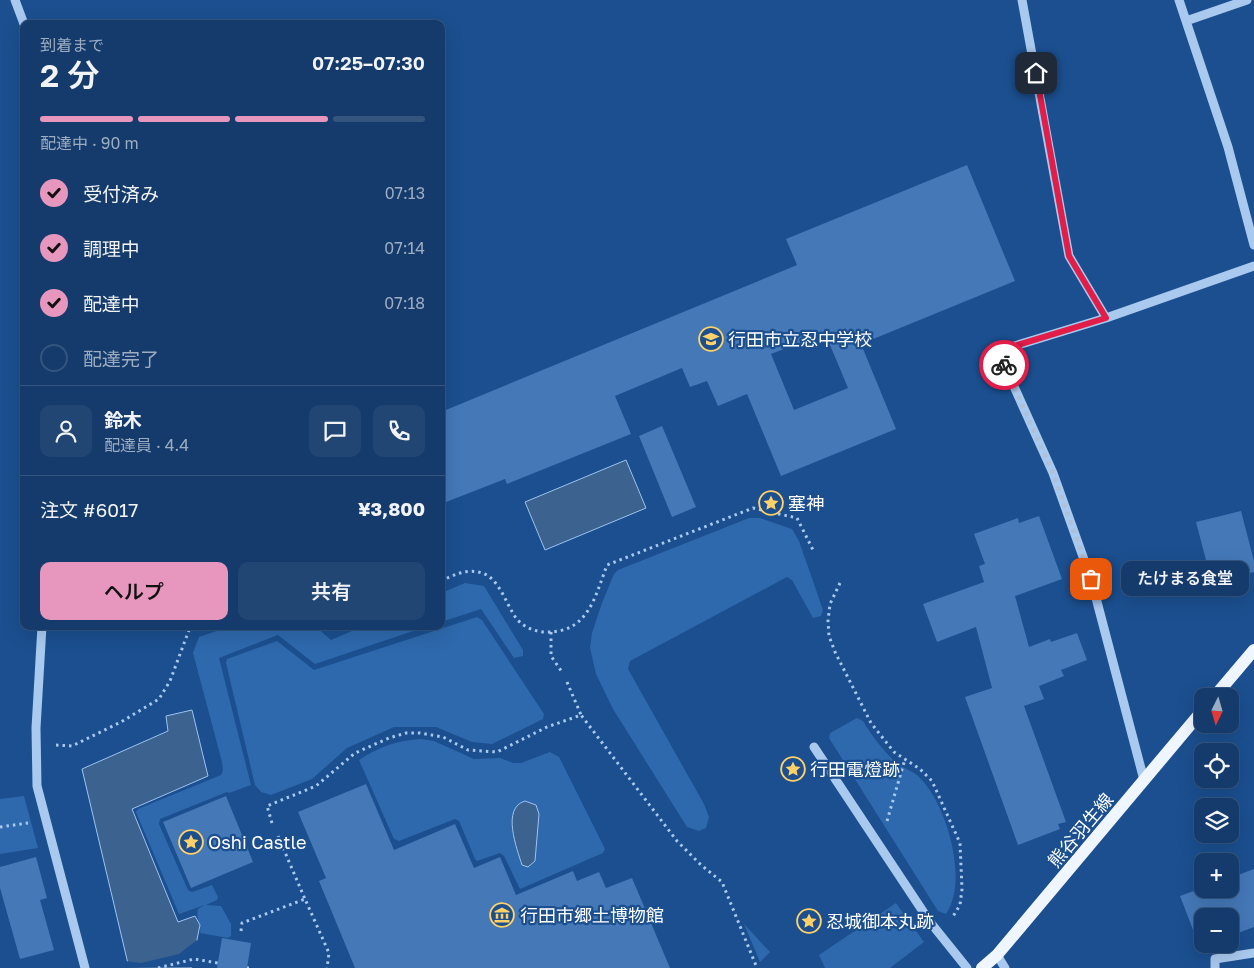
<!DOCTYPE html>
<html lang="ja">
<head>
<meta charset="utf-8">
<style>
	:root { --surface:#143b6b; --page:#214673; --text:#f1f3f6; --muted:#9dadc1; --line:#33557e; --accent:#e797bd }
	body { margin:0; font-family:"Golos Text","Noto Sans JP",sans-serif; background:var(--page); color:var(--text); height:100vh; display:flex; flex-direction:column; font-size:19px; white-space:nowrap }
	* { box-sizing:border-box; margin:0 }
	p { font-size:16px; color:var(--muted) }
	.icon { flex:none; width:28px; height:28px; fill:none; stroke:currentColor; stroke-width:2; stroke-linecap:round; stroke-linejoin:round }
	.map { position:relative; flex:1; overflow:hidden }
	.panel { position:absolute; left:20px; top:20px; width:425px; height:610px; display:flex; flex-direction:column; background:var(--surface); border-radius:10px; box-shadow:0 5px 20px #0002,0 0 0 1px var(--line) }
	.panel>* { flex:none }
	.needle { width:32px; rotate:185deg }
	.controls { position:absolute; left:1194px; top:688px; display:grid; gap:10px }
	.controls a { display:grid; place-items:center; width:45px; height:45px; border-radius:10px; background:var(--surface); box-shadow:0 5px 20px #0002,0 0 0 1px var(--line); font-size:25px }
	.pin { position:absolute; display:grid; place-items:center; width:42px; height:42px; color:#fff; margin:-21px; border-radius:10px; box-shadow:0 2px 8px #0006 }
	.courier { position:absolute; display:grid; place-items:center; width:50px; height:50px; margin:-25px; border:4px solid #e11d48; border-radius:50%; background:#fff; color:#222; box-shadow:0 1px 6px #0007 }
	.bubble { position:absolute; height:35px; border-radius:10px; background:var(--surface); box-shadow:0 5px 20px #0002,0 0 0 1px var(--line); font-size:16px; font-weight:600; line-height:35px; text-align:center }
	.summary em { font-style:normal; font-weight:600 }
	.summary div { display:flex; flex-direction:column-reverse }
	.summary { display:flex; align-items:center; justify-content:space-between; height:85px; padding:0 20px }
	h1 { font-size:32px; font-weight:600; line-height:38px }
	.bar { display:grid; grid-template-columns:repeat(4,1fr); gap:8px 5px; align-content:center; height:60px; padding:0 20px }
	.bar i { height:6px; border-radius:4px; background:var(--line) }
	.bar .active { background:var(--accent) }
	.bar p { grid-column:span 4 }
	.line { display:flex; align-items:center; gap:12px; padding:0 20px; border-top:1px solid var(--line) }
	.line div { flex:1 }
	.round { display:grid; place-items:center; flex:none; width:52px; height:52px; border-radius:10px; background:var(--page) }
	ol { padding:0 20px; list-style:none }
	li { display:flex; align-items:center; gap:15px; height:55px }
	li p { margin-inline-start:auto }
	li .icon { padding:5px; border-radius:50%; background:var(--accent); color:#111; stroke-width:4 }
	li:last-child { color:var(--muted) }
	li i { width:28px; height:28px; border:2px solid var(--line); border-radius:50% }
	.action { display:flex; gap:10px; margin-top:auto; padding:10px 20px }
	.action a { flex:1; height:58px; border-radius:10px; background:var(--accent); color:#111; font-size:20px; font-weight:600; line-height:58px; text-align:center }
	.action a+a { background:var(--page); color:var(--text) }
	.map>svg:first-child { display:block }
</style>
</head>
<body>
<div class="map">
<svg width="1254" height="968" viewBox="0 0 1254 968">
	<rect width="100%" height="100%" fill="#1b4f8f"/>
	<path fill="#2e69ad" d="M749 518H760L792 529 799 541 823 610 821 616 813 618 792 580 787 577 630 661 628 669 704 804 709 817 706 828 699 831 687 827 613 709 596 674 590 648 592 633 602 603 614 574 618 570Z
		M465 583 484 586 523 650V656L514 658 481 609 441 622V593Z
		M477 617 482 620 544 714 543 719 492 744 472 742 436 727H394L347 748 312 779 271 795 261 792 255 785 226 663 227 659 277 641 314 670Z
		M232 626H315L331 640 364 626H428L315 664 278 635 219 658 251 785 229 793 227 792 160 819 159 824 188 890 192 892 212 885 218 897 217 900 206 905 221 906 231 924V936L228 938 200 933C202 924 195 918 198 909L205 905 179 914 136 812 138 809 221 775 223 770 222 762 193 653 199 637Z
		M857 718 863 721C872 736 884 752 897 763 904 769 914 771 920 778 947 805 969 881 946 914L938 911 829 738 830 733Z
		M421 739 434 741 474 759 500 758 513 763H521L550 752 559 757 605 849 603 853 520 889 504 856 500 853 477 861 475 859 459 821 455 819 399 841 394 839 359 760C378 747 398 740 421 739Z
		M24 796 38 848 0 854V799Z
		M896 903 924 942 890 968H825L819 955Z
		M744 924 770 952 760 962Z"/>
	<path fill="#3c6290" stroke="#9cc4f0" d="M626 460 646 508 545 550 525 502Z
		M192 710 208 776 132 809 178 922 195 916 200 925 191 968H129L82 769 168 731 166 716Z
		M525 801 536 805 539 814 535 861 528 867 522 865C517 849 501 808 525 801Z"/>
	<path fill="#1b4f8f" d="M197 940 198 949 194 967 127 968 125 961 141 963 179 954Z"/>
	<path fill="#4478b7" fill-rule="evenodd" d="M967 165 1015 281 861 344 896 429 781 476 747 394 718 406 707 381 690 387 682 368 615 396 631 434 507 484 505 479 441 504V412L797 265 786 239ZM825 333 848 388 794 410 771 354Z
		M662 426 696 507 672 517 639 436Z
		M1241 511 1254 561V572L1212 583 1196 522Z
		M1039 516 1062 579 1015 596 1029 647 1050 639 1051 642 1077 633 1087 660 1061 670 1064 676 1039 686 1044 699 1024 706 1066 822 1058 824 1060 829 1018 845 965 697 992 688 976 627 937 642 923 604 984 582 979 566 985 564 974 534 1018 518 1019 523Z
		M366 784 394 850 455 824 474 868 500 857 516 895 573 871 577 881 599 872 606 888 632 878 670 968H355L319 881 326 878 298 812Z
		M226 796 253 862 191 888 163 822Z
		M36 857 47 898 40 900 54 950 20 959 0 888V867Z
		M1254 869V927L1230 936V916H1202V944H1210L1200 948 1180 896 1202 888 1230 889V878Z
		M222 938 251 943 247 968H217Z"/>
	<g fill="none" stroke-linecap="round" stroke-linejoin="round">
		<path stroke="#a9c9ee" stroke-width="3" stroke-dasharray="2.5 4" stroke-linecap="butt" d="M441 581C454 575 467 568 482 573 499 578 506 604 516 618 523 627 535 632 546 632 588 633 595 597 607 565L753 508 797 518 814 552
			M840 583 830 604 828 621 829 636 835 652 871 723 894 752 920 769 932 781 960 843 962 889 960 905 952 918
			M551 632V656L562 672
			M567 682 581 715
			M56 745 72 746 121 722 159 699 170 681 189 630 193 626
			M887 821 905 759
			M272 823 267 806 316 786 355 753 389 738 406 733H420L443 737 468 750 497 752 547 727 581 715 677 841 701 865 722 882 757 968
			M0 827 28 823
			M278 836 305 899
			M241 931 242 923 305 899 329 953 327 968
			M158 968 194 959 218 963
			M247 968H249"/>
		<path stroke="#a9c9ee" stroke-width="9" d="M15 0 24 24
			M1022 0 1069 256 1106 318
			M1179 0 1228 147 1254 245
			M1186 21 1247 0
			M42 626 36 728 37 786 85 968
			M814 747 930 922 967 968
			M1144 780 1091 579 1053 473 998 351 1106 318 1254 266
			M997 955 1005 968
			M1215 968V959L1254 953"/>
		<path stroke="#f0f6ff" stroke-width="12" d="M1215 696 1254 650
			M982 968 997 955 1202 711"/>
	</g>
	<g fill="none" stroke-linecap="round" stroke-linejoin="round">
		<path stroke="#afc1d8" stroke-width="5" stroke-dasharray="0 9" d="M1004 365 1053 473 1091 579"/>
		<path stroke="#e11d48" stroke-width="6" d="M1004 365 998 351 1106 318 1069 256 1036 73"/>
	</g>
	<defs>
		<g id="school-ring" transform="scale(1.25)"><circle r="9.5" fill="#1b4f8f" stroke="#ffd166" stroke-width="1.5"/><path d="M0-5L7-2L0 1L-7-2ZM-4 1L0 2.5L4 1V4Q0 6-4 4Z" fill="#ffd166"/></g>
		<g id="sight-ring" transform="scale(1.25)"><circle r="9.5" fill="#1b4f8f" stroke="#ffd166" stroke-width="1.5"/><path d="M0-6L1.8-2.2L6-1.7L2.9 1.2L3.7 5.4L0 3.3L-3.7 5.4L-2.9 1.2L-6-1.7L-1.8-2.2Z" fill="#ffd166"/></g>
		<g id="museum-ring" transform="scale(1.25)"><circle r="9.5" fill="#1b4f8f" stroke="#ffd166" stroke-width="1.5"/><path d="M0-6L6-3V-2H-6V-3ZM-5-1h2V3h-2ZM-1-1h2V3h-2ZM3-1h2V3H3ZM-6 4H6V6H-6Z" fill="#ffd166"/></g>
	</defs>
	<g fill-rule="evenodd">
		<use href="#school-ring" x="711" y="339"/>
		<use href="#sight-ring" x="771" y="503"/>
		<use href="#sight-ring" x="793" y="769"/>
		<use href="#sight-ring" x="191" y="842"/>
		<use href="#museum-ring" x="502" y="915"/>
		<use href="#sight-ring" x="809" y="921"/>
	</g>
	<g text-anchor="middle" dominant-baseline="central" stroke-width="4.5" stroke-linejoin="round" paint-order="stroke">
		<g font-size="18" fill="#fff" stroke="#1b4f8f" text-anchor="start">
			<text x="728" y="339">行田市立忍中学校</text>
			<text x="788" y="503">塞神</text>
			<text x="810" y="769">行田電燈跡</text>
			<text x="208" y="842">Oshi Castle</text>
			<text x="520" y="915">行田市郷土博物館</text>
			<text x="826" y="921">忍城御本丸跡</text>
		</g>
		<g font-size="18" fill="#fff" stroke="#1b4f8f">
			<text transform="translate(1080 830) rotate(-50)">熊谷羽生線</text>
		</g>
	</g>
</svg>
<div class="controls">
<a><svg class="needle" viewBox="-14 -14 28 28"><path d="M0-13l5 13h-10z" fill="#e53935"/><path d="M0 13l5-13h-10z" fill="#9dadc1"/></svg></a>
<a><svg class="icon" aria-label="locate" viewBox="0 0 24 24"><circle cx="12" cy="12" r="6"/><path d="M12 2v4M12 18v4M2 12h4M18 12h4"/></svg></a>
<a><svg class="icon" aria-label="layers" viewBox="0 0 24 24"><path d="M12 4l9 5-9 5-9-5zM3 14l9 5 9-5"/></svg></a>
<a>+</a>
<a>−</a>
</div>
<div class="pin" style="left:1091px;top:579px;background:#ea580c"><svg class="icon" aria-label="bag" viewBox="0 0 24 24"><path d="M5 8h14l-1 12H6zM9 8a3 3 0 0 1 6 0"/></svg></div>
<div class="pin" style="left:1036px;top:73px;background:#1f2937"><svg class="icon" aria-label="home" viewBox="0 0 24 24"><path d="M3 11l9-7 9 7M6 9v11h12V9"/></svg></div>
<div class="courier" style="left:1004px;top:365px"><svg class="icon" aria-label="bike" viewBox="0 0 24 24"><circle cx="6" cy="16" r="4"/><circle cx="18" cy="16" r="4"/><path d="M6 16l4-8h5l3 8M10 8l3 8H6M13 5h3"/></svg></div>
<div class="bubble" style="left:1121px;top:561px;width:128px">たけまる食堂</div>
<section class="panel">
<div class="summary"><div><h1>2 分</h1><p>到着まで</p></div><em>07:25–07:30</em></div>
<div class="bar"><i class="active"></i><i class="active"></i><i class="active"></i><i></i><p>配達中 · 90 m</p></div>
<ol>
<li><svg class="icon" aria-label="check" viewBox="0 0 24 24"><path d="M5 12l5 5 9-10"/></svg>受付済み<p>07:13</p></li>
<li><svg class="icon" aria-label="check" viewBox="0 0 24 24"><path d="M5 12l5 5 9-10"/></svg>調理中<p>07:14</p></li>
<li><svg class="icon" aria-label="check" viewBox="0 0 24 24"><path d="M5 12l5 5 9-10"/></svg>配達中<p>07:18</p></li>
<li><i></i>配達完了</li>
</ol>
<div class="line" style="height:90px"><a class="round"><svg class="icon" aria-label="person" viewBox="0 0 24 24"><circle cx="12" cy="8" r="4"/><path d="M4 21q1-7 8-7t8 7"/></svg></a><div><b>鈴木</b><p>配達員 · 4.4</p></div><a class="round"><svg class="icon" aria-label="chat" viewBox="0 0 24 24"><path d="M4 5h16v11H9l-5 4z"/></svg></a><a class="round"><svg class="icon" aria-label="phone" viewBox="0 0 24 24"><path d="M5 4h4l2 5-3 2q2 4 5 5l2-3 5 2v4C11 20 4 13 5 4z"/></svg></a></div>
<div class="line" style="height:65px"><div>注文 #6017</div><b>¥3,800</b></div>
<div class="action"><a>ヘルプ</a><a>共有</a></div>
</section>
</div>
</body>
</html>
